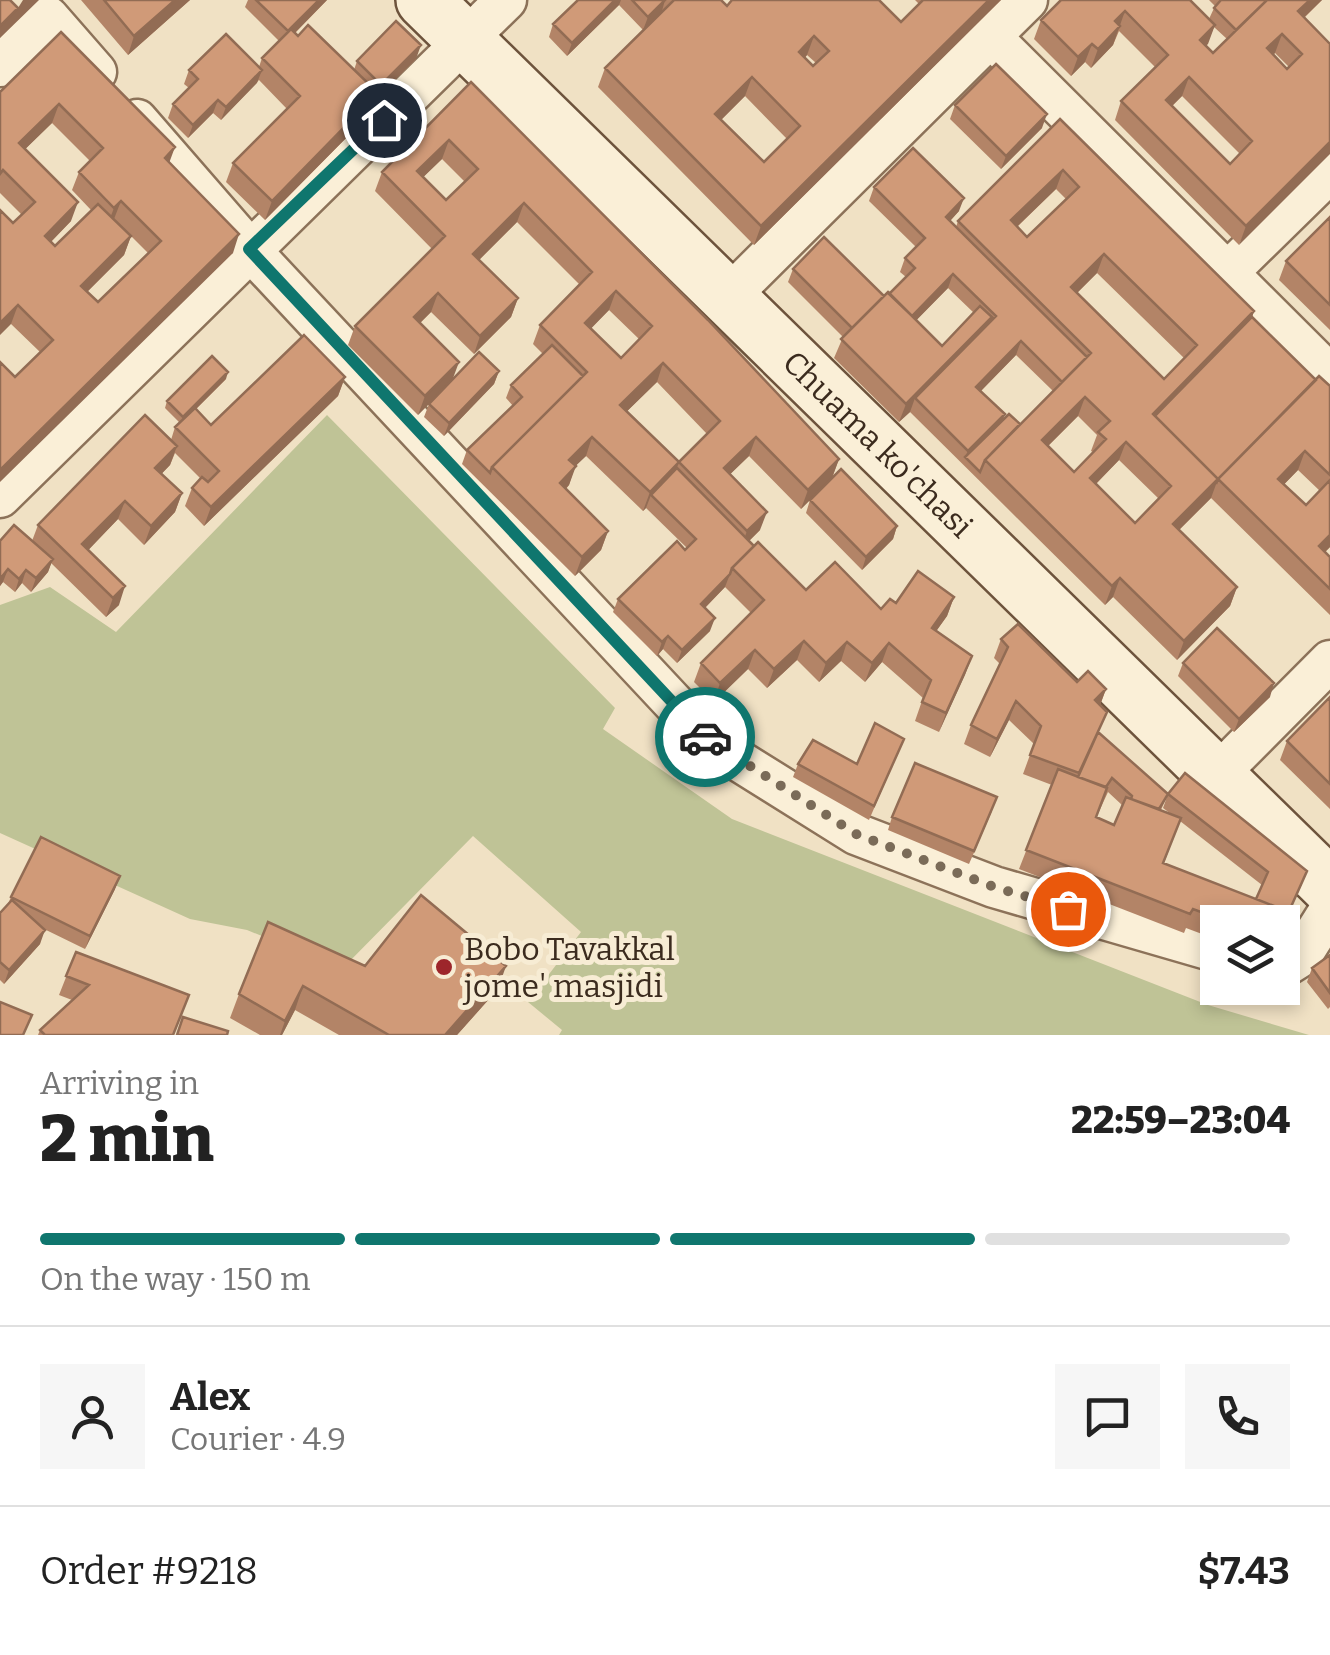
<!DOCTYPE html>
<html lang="en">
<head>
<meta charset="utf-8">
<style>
	:root { --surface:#fff; --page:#f6f6f6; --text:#222; --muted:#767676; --line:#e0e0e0; --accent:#0f766e }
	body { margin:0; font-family:Bitter,serif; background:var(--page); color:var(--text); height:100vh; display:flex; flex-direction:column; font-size:38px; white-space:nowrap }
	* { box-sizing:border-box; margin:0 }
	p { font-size:32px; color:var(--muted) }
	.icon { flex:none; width:55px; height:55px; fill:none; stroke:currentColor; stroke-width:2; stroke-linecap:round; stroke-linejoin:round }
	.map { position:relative; height:1035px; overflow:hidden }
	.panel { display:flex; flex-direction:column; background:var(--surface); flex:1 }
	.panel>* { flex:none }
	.controls { position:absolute; left:1200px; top:905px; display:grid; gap:20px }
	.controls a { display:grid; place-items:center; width:100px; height:100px; border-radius:0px; background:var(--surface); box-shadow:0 5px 15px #0003; font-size:50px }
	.pin { position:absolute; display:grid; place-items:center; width:85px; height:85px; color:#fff; margin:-42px; border:5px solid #fff; border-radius:50%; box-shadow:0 2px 10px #0007 }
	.courier { position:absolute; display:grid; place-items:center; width:100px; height:100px; margin:-50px; border:8px solid #0f766e; border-radius:50%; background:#fff; color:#222; box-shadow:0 2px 12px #0007 }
	.overview em { font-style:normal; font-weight:800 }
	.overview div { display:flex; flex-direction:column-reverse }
	.overview { display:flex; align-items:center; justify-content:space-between; height:170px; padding:0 40px }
	h1 { font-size:65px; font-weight:800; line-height:75px }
	.bar { display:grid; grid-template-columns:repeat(4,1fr); gap:15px 10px; align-content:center; height:120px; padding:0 40px }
	.bar i { height:12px; border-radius:8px; background:var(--line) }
	.bar .on { background:var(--accent) }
	.bar p { grid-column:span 4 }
	.line { display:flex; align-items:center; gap:25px; padding:0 40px; border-top:2px solid var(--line) }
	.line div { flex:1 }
	.round { display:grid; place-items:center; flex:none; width:105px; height:105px; border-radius:0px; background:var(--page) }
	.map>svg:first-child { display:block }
</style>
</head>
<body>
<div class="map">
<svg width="1330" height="1035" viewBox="0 0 1330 1035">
	<rect width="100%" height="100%" fill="#f0e1c4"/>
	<path fill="#bfc396" d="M327 415 615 708 603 729 732 819 1208 1005 1309 1035H559L562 1030 528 1002 581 932 473 836 342 969 247 930 190 919 0 833V605L50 587 116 632Z"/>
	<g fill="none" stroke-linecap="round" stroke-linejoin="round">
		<g stroke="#8c7259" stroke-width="45">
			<path id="street" d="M991 37 1330 375
				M0 66 48 17 96 72
				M137 120 249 249 712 744 856 834 994 887 1218 952
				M1228 272 1330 172
				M727 298 1027 0
				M0 497 506 0
				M1216 776 1330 661
				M1282 968 1301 956 1330 910"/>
		</g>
		<g stroke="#6d533c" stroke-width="60">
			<g id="secondary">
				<path id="s1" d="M424 0 1330 887"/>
			</g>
		</g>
		<use href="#street" stroke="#faefd7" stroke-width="40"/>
		<use href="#secondary" stroke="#faefd7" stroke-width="55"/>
	</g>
	<path fill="#b38467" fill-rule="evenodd" d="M81 0H190L128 55Z
		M248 0H327L295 33 354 70 357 61 416 59 376 98 371 93 366 107 355 118 350 134 265 220 226 182 233 163 287 109 259 80 221 120 213 113 188 138 168 118 173 104 189 88 184 84 189 70 259 67 262 58 279 41 245 7Z
		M578 0H721L727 6 901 22 919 4 915 0H1001L754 245 598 87 605 68 662 12 643 30 619 5 567 56 549 37 553 24ZM807 55 816 63 813 66 805 58ZM745 96 787 139 764 162 721 120Z
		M1061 0 1209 19 1215 6 1209 0H1322L1304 18 1330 44 1239 245 1115 120 1121 101 1155 67 1119 31 1113 45 1091 68 1085 62 1071 76 1034 39 1041 20ZM1214 27 1227 39 1213 53 1206 46ZM1275 53 1289 67 1287 69 1273 55ZM1182 96 1240 154 1230 164 1172 106Z
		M61 32 170 163 233 253 15 377 40 352 11 324 13 223 22 215 0 193V92ZM52 123 90 161 79 172 72 190 91 210 55 246 51 242 71 221 25 149ZM114 219 148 253 98 302 87 292 124 255 131 236Z
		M471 82 839 459 832 478 801 509 749 456 730 474 760 530 749 541 806 590 881 609 896 603 954 597 947 616 936 631 972 656 939 732 915 721 923 698 882 662 865 682 841 661 819 682 797 660 767 688 748 669 714 702 694 682 701 663 751 613 725 587 705 608 710 631 677 663 663 649 657 656 613 612 618 599 687 548 646 508 643 511 586 456 575 466 569 485 566 489 608 531 601 550 575 576 462 464 467 450 513 406 506 398 511 385 543 354 533 344 540 325 580 285 517 222 479 260 518 298 511 317 474 354 431 312 420 323 452 380 499 371 494 384 444 436 424 417 429 404 441 391 418 415 348 345 355 326 432 249 375 191 382 172ZM442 159 465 182 446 200 423 177ZM609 310 639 339 621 358 590 329ZM657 382 707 434 679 462 627 411Z
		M955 105 1042 128 1001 169 950 119Z
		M1060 119 1254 311 1252 317 1316 380 1330 386V547L1325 552 1330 557V615L1211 498 1179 530 1237 587 1230 606 1177 660 1113 597 1105 605 910 412 899 422 834 358 843 337 788 282 793 269 884 296 889 294 906 277 900 272 905 258 916 247 869 201 874 187 959 211 950 221 956 227 958 221ZM1056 189 1066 199 1027 237 1017 227ZM1097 273 1185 359 1164 379 1077 293ZM948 288 974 313 942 346 916 320ZM1016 355 1053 391 1020 424 1002 421 1005 414 981 391ZM1078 416 1097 435 1091 451 1093 452 1074 472 1048 446ZM1119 460 1159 499 1135 523 1096 484ZM1298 470 1320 491 1306 505 1284 484Z
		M1330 217V330L1279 280 1286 261Z
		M345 377 338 396 204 526 185 506 192 488 201 479 175 453 170 465 161 474 182 493 175 512 144 545 118 519 88 550 119 605 106 617 51 563 48 572 31 592 22 583 15 592 3 582 0 586V541H32L38 525 171 440 175 427 180 423 165 408 167 401 226 379 196 409 211 425Z
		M810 500 897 526 893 539 862 570 806 513Z
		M1001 639 1077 682 1106 689 1100 705 1099 733 1168 794 1161 810 1171 814 1163 808 1168 794 1302 884 1282 928V922H1218V940L1186 928 1184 933 1019 869 1052 785 1023 774 1034 744 1009 720 990 757 964 744 971 725 1000 664 994 658ZM1108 792 1122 805 1114 825 1096 818ZM1180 821 1262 885 1256 899 1164 863Z
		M1183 663 1270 697 1234 732 1178 676Z
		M1330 697V809L1280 760 1287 741Z
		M904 739 869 820 793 777 798 764H857Z
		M992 811 969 864 888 830 892 817Z
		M115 889 85 949 42 928 40 944 4 984 0 980V913L8 904 11 897Z
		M76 952 174 1035H38L40 1030 72 1000 59 995Z
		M1330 955V1007L1328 1009 1307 982 1312 968Z
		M365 966 498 989 457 1035H339L295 1010 282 1035H260L230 1018 239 994Z"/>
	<path fill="#926c54" d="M23 0H39L0 38V26L18 8Z
		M175 0H190L128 55 134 36Z
		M319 0H327L283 45 288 31Z
		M615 0H621L619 5 567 56 572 43Z
		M665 0 662 11 643 30 648 17Z
		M989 0H1001L754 245 761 226Z
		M1310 0H1322L1291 30 1298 11Z
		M1125 11 1113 45 1091 68 1098 49 1115 21Z
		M1215 25 1208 44 1193 58 1200 40Z
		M1282 34 1275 53 1260 67 1267 48Z
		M814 36 807 55 792 71 799 52Z
		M1092 44 1085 62 1071 76 1078 57Z
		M421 45 416 59 376 98 381 85Z
		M262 70 257 83 221 120 226 107Z
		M752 77 745 96 708 133 715 114Z
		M1189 77 1182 96 1159 119 1166 100Z
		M373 88 366 107 355 118 350 134 265 220 272 201Z
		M218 100 213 113 188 138 193 125Z
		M59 104 52 123 12 162 19 143Z
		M1047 114 1042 128 1001 169 1006 156Z
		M449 140 442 159 410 190 417 171Z
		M1330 142V154L1239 245 1246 226Z
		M175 147 168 166 165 158Z
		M1063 170 1056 189 1004 239 1011 220Z
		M964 198 959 211 941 231 946 217Z
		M121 201 114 219 107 226 114 208Z
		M78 202 71 221 38 255 45 236Z
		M524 203 517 222 467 272 473 254Z
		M239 234 233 253 0 482V470Z
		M131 236 124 255 74 305 81 286Z
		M1104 254 1097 273 1064 306 1071 287Z
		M953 274 948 288 903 334 908 320Z
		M616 291 609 310 578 342 585 323Z
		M438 293 431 312 407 336 414 317Z
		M518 298 511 317 474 354 480 336Z
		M18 305 11 324 0 335V323Z
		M1254 311 1248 330 1151 420 1153 414Z
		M992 317 985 336 915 398 910 412 899 422 906 404Z
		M1021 341 1016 355 972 400 976 387Z
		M459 362 452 381 418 415 425 396Z
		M663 363 657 382 614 424 620 405Z
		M499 371 494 384 444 436 449 423Z
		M228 372 226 379 181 424 183 417Z
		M345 377 338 396 204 526 211 507Z
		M1085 397 1078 416 1035 459 1042 440Z
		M1005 414 1000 427 965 457 968 451Z
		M592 437 586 456 562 479 569 460Z
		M756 437 749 456 717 487 724 468Z
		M1126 442 1119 460 1083 497 1090 478Z
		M177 446 170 465 149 487 155 468Z
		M1305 451 1298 470 1271 498 1278 479Z
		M839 459 832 478 801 509 808 490Z
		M679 462 672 481 651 495 646 508 643 511 650 492Z
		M576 466 569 485 553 502 560 483Z
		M1218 479 1211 498 1166 543 1173 524Z
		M182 493 175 512 144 545 151 526Z
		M125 501 118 519 76 563 82 544Z
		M767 512 760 530 740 550 747 531Z
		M897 526 893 539 862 570 866 557Z
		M608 531 601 550 575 576 582 557Z
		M1330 535V547L1312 565 1319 546Z
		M53 559 48 572 31 592 36 578Z
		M8 569 3 582 0 586V579Z
		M26 570 22 583 15 592 19 579Z
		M730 574 725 587 696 617 701 604Z
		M1120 578 1113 597 1105 605 1112 586Z
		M125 586 119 605 106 617 113 598Z
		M1237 587 1230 606 1177 660 1184 641Z
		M954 597 947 616 925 647 932 628Z
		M715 618 710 631 677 663 682 650Z
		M668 636 663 649 657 656 662 642Z
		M804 641 797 660 767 688 774 669Z
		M847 642 841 661 819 682 826 663Z
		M889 643 882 662 865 682 872 663Z
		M755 650 748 669 714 702 720 683Z
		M972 656 965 675 939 732 946 713Z
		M1274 683 1270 697 1234 732 1239 719Z
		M1106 689 1099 708 1095 700Z
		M1016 701 1009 720 990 757 997 739Z
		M120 876 115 889 85 949 90 936Z
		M45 930 40 944 4 984 9 970Z
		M506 966 498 989 457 1035H445Z
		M303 986 295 1010 282 1035H280L285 1021Z"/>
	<path fill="#d09a78" stroke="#926c54" stroke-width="2.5" fill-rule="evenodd" d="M0 0H10L18 8 0 26Z
		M104 0H175L134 36Z
		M256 0H319L288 31Z
		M578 0H615L572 43 553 24Z
		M632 0H665L648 17Z
		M674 0H721L727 6 732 0H879L901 22 923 0H989L761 226 605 68ZM814 36 829 51 813 66 799 52ZM752 77 800 126 764 162 715 114Z
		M1061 0H1190L1215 25 1200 40 1213 53 1267 0H1310L1298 11 1330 44V142L1246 226 1121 101 1168 55 1125 11 1115 21 1120 26 1098 49 1092 44 1078 57 1041 20ZM1282 34 1302 54 1287 69 1267 48ZM1189 77 1252 141 1230 164 1166 100Z
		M1221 0H1267L1236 30 1214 8Z
		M396 21 421 45 381 85 357 61Z
		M308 25 373 88 352 110 356 115 272 201 233 163 300 96 262 58 291 29 298 36Z
		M61 32 175 147 165 158 239 234 0 470V362L15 377 53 340 18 305 0 323V210L13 223 35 202 3 170 0 174V92ZM59 104 103 148 79 172 114 208 121 201 161 241 98 302 81 286 131 236 98 204 55 246 45 236 78 202 19 143Z
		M226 34 262 70 226 107 218 100 193 125 173 104 198 79 189 70Z
		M996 64 1047 114 1006 156 955 105Z
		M471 82 708 320 839 459 808 490 756 437 724 468 767 512 747 531 679 462 650 492 592 437 569 460 576 466 560 483 608 531 582 557 492 467 587 372 540 325 592 272 524 203 473 254 518 298 480 336 438 293 414 317 459 362 425 396 355 326 445 236 382 172ZM449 140 478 169 446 200 417 171ZM616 291 652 326 621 358 585 323ZM663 363 720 421 679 462 620 405Z
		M1060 119 1254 311 1153 414 1218 479 1173 524 1237 587 1184 641 1120 578 1112 586 985 460 1091 353 958 221ZM1063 170 1079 187 1027 237 1011 220ZM1104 254 1197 345 1164 379 1071 287ZM1085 397 1110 421 1098 432 1106 439 1074 472 1042 440ZM1126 442 1171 486 1135 523 1090 478Z
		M913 148 964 198 946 217 1087 357 1062 382 1021 341 976 387 1005 414 968 451 915 398 996 316 953 274 912 316 889 294 915 268 905 258 925 238 874 187Z
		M1330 217V305L1286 261Z
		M824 237 884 296 852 328 793 269Z
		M888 292 942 346 980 306 992 317 906 404 841 339Z
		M1252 317 1316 380 1218 479 1216 484 1218 479 1155 416Z
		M304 335 345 377 211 507 192 488 202 477 208 482 219 471 175 427 195 408 211 425Z
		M552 345 583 376 492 467 490 473 467 450 522 397 511 385Z
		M479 352 499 371 449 423 429 404Z
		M212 356 228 372 183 417 167 401Z
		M1319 376 1330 386V475L1305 451 1278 479 1306 505 1330 480V535L1319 546 1330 557V589L1218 479Z
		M1009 414 1020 424 985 460 980 472 965 457Z
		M145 415 177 446 155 468 182 493 151 526 125 501 82 544 125 586 113 598 38 525Z
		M677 468 754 546 732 568 730 574 701 604 715 618 682 650 668 636 662 642 618 599 677 541 685 550 696 539 651 495Z
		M841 469 897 526 866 557 810 500Z
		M14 525 53 559 36 578 26 570 19 579 8 569 0 579V541Z
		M758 542 806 590 835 562 881 609 890 599 896 603 918 571 954 597 932 628 972 656 946 713 922 702 931 680 889 643 872 663 847 642 826 663 804 641 774 669 755 650 720 683 701 663 764 600 732 568Z
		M1018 624 1077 682 1088 671 1106 689 1095 700 1107 712 1079 773 1030 755 1041 726 1016 701 997 739 971 725 1008 647 1001 639Z
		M1217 628 1274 683 1239 719 1183 663Z
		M1330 697V784L1287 741Z
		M875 723 904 739 874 806 798 764 813 740 857 764Z
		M1098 732 1168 794 1159 809 1131 799 1132 796 1112 778 1106 787 1078 777Z
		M915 763 997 797 974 851 892 817Z
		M1058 769 1107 788 1096 817 1114 825 1126 797 1181 818 1163 863 1274 906 1268 922H1228L1193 909 1190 914 1026 850Z
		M1185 773 1307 871 1286 918 1272 913 1274 906 1256 899 1268 872 1168 794Z
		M41 837 120 876 90 936 11 897Z
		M421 895 506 966 445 1035H389L303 986 285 1021 239 994 268 922 365 966Z
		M12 900 45 930 9 970 0 962V913Z
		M76 952 189 995 173 1035H45L40 1030 89 985 66 976Z
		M1330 955V993L1312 968Z
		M0 1002 32 1015 23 1035H0Z
		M183 1017 228 1031 227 1035H177Z"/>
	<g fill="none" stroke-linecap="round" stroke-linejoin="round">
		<path stroke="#7a6b58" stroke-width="10" stroke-dasharray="0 18" d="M705 737 856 834 994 887 1068 909"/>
		<path stroke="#0f766e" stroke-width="12" d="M384 120 249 249 705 737"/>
	</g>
	<circle fill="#9d262b" stroke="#f7ecd4" stroke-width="4" cx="444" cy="967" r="10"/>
	<g text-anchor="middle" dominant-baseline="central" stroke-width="10" stroke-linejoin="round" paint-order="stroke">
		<g font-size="32" fill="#3b2b1e" stroke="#f7ecd4">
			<text stroke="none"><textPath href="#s1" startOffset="635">Chuama ko'chasi</textPath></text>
		</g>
		<g font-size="32" fill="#3b2b1e" stroke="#f7ecd4" text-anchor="start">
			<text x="464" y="949">Bobo Tavakkal<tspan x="464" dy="37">jome' masjidi</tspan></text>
		</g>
	</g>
</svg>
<div class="controls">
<a><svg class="icon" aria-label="layers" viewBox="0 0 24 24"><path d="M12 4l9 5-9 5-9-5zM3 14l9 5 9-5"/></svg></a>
</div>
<div class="pin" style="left:1068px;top:909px;background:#ea580c"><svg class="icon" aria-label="bag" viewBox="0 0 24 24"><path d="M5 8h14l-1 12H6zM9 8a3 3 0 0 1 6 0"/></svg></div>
<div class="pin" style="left:384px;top:120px;background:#1f2937"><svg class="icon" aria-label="home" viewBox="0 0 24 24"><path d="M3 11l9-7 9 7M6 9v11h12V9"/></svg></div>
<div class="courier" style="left:705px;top:737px"><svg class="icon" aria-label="car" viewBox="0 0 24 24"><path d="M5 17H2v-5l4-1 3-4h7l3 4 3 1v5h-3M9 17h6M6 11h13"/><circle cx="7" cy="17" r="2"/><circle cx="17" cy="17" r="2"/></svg></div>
</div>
<section class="panel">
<div class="overview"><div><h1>2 min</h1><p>Arriving in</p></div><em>22:59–23:04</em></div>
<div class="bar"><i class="on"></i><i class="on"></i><i class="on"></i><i></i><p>On the way · 150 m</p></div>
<div class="line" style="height:180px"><a class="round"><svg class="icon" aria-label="person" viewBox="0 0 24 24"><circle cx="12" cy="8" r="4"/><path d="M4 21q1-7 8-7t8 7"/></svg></a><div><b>Alex</b><p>Courier · 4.9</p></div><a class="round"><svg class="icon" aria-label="chat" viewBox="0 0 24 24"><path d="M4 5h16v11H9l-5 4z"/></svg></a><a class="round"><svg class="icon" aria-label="phone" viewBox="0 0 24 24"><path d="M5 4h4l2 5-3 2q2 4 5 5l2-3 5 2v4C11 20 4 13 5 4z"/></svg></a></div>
<div class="line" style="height:130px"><div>Order #9218</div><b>$7.43</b></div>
</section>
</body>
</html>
